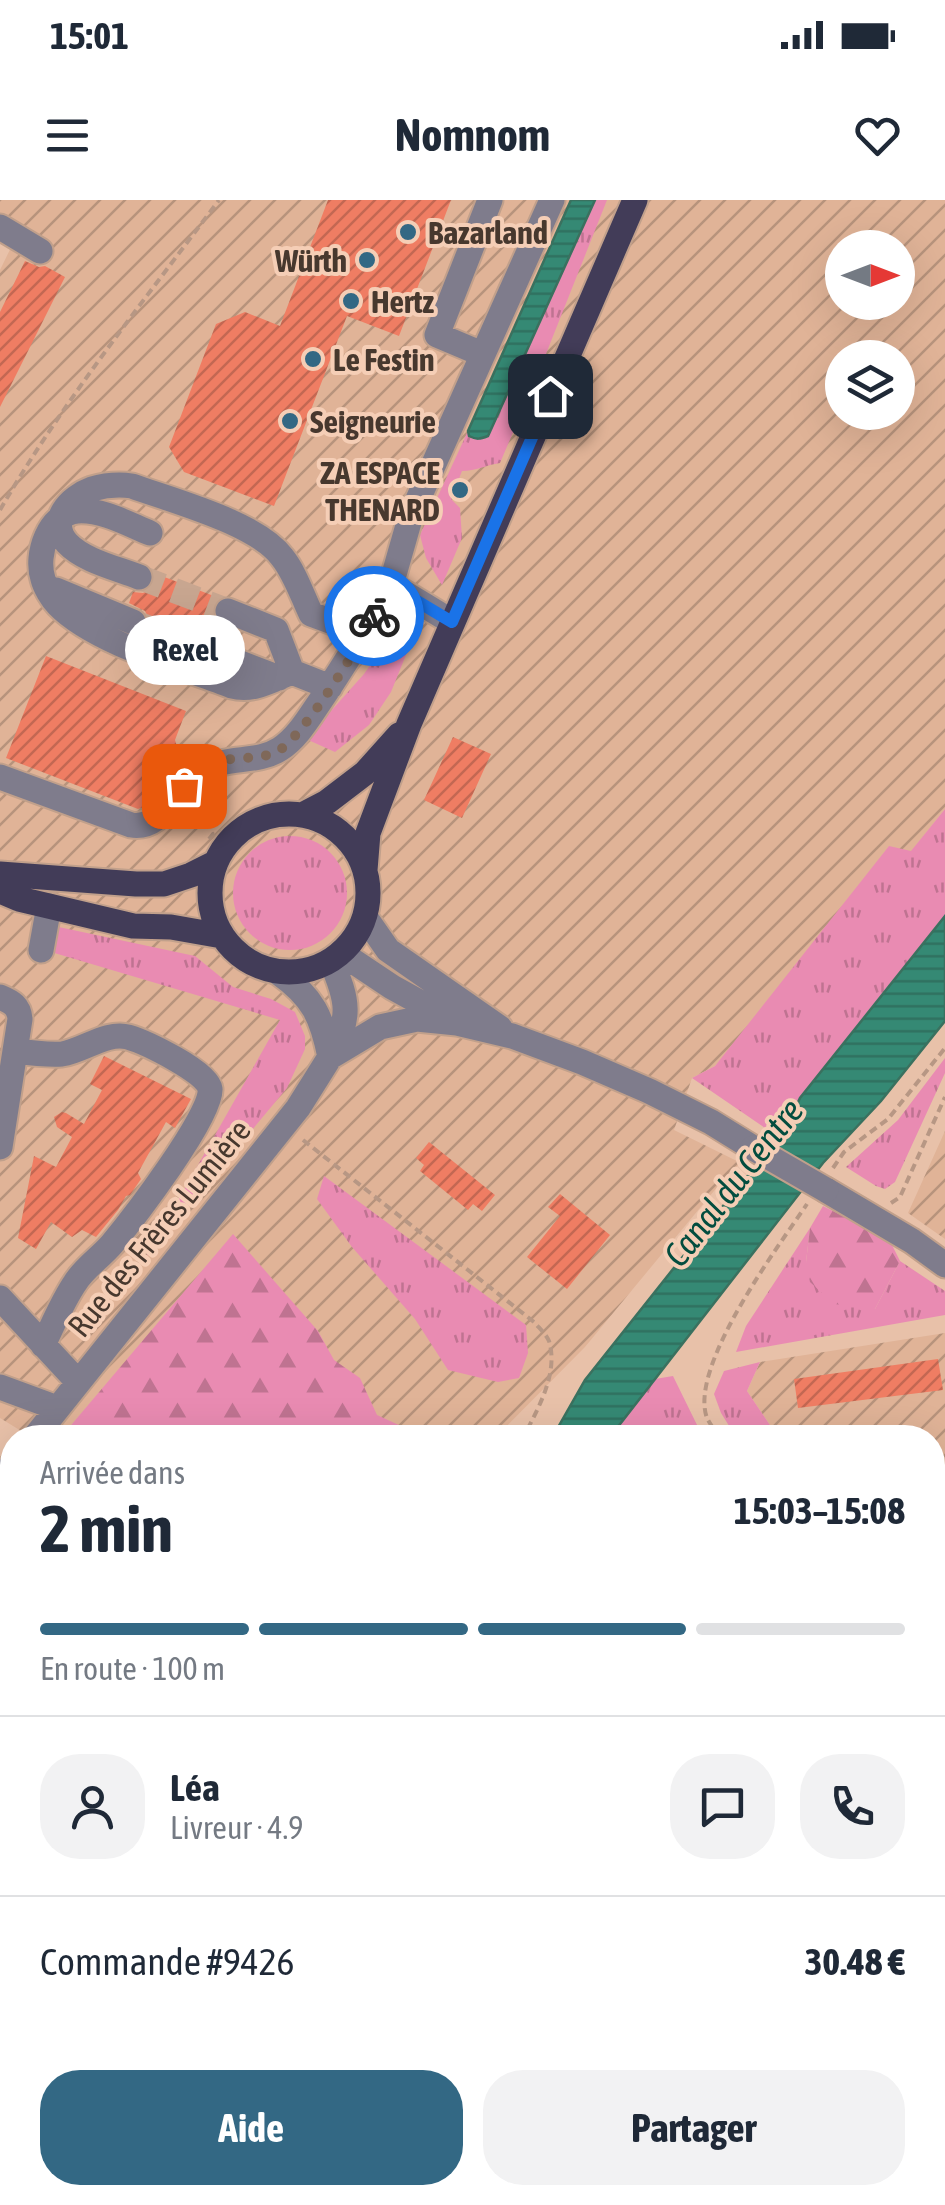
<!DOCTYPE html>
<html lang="fr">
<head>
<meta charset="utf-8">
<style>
	:root { --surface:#fff; --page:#f2f2f3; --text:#1f2937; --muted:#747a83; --line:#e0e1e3; --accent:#336884 }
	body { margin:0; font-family:"Asap Condensed",sans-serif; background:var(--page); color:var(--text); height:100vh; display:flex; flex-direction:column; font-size:38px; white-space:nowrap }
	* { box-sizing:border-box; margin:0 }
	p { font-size:32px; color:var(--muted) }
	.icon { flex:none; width:55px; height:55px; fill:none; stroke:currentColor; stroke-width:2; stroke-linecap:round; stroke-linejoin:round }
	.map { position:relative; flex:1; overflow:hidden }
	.drawer { position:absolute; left:0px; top:1225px; width:945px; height:780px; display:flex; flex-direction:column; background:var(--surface); border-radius:40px 40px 0 0; box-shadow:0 10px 40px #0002 }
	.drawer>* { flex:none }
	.needle { width:65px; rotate:90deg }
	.fabs { position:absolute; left:825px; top:30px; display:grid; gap:20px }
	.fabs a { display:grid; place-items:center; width:90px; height:90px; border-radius:50%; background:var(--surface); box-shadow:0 10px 40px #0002; font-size:50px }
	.pin { position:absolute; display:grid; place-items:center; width:85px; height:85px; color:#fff; margin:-42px; border-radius:20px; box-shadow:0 5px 15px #0006 }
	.courier { position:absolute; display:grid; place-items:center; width:100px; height:100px; margin:-50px; border:8px solid #1a73e8; border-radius:50%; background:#fff; color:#222; box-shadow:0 2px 12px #0007 }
	.bubble { position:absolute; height:70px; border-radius:35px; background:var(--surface); box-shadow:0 10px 40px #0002; font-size:32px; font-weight:700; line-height:70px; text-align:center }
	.head em { font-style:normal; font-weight:700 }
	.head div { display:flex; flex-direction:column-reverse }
	.head { display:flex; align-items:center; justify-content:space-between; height:170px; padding:0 40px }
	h1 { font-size:65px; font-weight:700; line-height:75px }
	.bar { display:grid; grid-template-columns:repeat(4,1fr); gap:15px 10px; align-content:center; height:120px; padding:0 40px }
	.bar i { height:12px; border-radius:8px; background:var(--line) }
	.bar .on { background:var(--accent) }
	.bar p { grid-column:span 4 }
	.line { display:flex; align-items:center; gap:25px; padding:0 40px; border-top:2px solid var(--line) }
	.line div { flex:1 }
	.round { display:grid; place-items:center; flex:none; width:105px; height:105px; border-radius:40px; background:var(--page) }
	.primary-button { display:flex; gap:20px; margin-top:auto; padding:20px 40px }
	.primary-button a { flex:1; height:115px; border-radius:40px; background:var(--accent); color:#fff; font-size:40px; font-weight:700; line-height:115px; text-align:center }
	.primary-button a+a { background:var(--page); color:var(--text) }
	.status { display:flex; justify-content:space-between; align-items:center; height:70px; padding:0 50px; background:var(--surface); direction:ltr }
	.status svg { height:28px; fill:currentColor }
	header { display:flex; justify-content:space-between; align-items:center; height:130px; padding:0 40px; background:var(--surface); font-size:45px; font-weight:700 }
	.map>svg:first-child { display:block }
</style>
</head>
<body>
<div class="status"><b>15:01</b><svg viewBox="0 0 49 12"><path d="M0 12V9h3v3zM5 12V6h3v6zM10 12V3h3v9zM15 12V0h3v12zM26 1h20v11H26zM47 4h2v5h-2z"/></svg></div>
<header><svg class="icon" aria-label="menu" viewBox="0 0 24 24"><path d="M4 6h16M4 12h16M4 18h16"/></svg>Nomnom<svg class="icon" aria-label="heart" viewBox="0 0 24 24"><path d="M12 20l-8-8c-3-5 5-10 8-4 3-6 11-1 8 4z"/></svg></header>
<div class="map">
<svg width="945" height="2005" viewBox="0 0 945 2005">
	<defs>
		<pattern id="industrial-furrows" width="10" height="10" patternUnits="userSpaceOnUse" patternTransform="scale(2.5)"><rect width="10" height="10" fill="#e0b397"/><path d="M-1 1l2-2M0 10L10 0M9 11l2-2" fill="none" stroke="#b7937c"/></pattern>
		<pattern id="grass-tufts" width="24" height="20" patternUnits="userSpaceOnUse" patternTransform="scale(2.5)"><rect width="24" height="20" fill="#e98bb2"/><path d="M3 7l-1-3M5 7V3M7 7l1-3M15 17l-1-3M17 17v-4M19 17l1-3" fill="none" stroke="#bf7391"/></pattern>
		<pattern id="forest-firs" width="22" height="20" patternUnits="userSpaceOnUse" patternTransform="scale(2.5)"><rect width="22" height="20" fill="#e98bb2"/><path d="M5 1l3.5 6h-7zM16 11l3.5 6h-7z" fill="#bf7391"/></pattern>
		<pattern id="water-rules" width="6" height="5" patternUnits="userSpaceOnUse" patternTransform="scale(2.5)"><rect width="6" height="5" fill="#358974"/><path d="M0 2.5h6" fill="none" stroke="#2f7160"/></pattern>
		<pattern id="building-hatch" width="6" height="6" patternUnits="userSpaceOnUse" patternTransform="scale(2.5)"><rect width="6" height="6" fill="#ef7d63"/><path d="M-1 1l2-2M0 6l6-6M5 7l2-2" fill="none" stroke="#c36752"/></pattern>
	</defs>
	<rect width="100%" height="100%" fill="#e8c1a9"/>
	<path fill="url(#industrial-furrows)" fill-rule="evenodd" d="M0 0H945V609L911 652 715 866 692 878 674 930 741 963 728 974 585 1147 496 1237H386L158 1126 61 1237H31L0 1218V70L21 27 0 15ZM842 48H898V102H842ZM842 158H898V212H842Z
		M945 931V1039L908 1013Z
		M945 1133V1860L932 1845V1238L778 1237 747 1191 760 1162Z"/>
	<path fill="url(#grass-tufts)" d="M595 0H607L540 169 500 263C486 265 476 271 462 271L451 299 460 308 462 338 442 385 426 358 420 335 468 231 469 236H488Z
		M393 433 406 434 410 445 391 492 369 525 335 552 306 539 364 474Z
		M945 609V716L800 898 781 939 692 878 715 866 889 646 911 651Z
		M233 693a57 57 0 1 1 114 0a57 57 0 1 1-114 0Z
		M54 726 195 756 233 787 271 799 295 812 305 836V849L287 888 146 1057 280 820 51 752Z
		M945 858V873L895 982 885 989 876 986 846 967 898 920Z
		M324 976 526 1125 528 1153 519 1178 498 1182 448 1170 415 1119 352 1047 317 999Z
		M810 1028 806 1062 875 1109 900 1061 945 1091V1115L736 1152 746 1126Z
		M760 1162 747 1191 778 1237H736L721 1213 714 1194 724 1171Z
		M673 1176 699 1229 663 1237 610 1238 655 1179Z
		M933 1678 945 1686V1903L933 1890Z"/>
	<path fill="url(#forest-firs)" d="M823 1006 889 1039 900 1061 875 1109 834 1104 810 1082 806 1062 810 1028Z
		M233 1034 318 1131 334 1160 360 1178 377 1215 425 1237H61Z
		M12 1297V1667L0 1680V1312Z"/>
	<path fill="url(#water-rules)" stroke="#3a715f" stroke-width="2.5" d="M571 0H595L488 236C480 239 477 240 469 236L468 231Z
		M945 716V821L881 901 823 963 610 1237 552 1238 585 1180 746 977 759 970 781 939 800 898Z
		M12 1779V1992L105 1993 98 2005H0V1790Z"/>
	<path fill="url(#building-hatch)" d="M328 0H451L399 136 347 116 274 306 184 272 169 247 216 124 245 112 280 126Z
		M25 61 39 67 45 66 65 77 0 207V112Z
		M154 373 219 398 213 404 212 412 215 420 222 426 218 437 209 436 201 440 197 447 196 456 142 436 148 429 149 419 145 411 129 403 133 392 143 393 150 389 154 382Z
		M46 456 186 511 175 540 180 556 177 570 168 580 158 584 152 600 146 606 138 609 6 558Z
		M453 537 491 554 462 618 424 600Z
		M104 856 191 899 175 928 166 922 138 973 141 979 130 995 126 996 118 1010 96 1037 82 1030 72 1037 51 1022 36 1049 18 1038 34 956 56 967 72 937 57 927 54 917 62 912 66 913 84 924 102 890 90 884Z
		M429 942 495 995 482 1011 473 1004 468 1010 420 971 424 965 416 958Z
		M560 994 610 1035 567 1089 527 1057 560 1016 548 1007Z
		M938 1159 943 1190 798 1208 794 1179Z"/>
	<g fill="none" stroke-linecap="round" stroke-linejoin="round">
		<path stroke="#c8a690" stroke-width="25" stroke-dasharray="25 12" stroke-linecap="butt" d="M139 377 228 411
			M133 422 212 452"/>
		<g stroke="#c1a08b" stroke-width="29">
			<path id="minor" d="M0 27 40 51
				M482 154 437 135 490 0
				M150 333C128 324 102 309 77 311 49 314 35 354 43 379 45 387 52 399 58 405 95 443 183 467 232 486 253 492 272 480 292 472L330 487
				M139 377C116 368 84 361 67 343 47 321 70 297 92 289 106 285 118 284 132 286 173 301 257 323 282 357 295 373 302 395 311 414L365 434
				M56 390 133 422
				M228 411 276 430 292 472
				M452 422 391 385 411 315 552 0
				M212 452 279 478
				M0 577 131 625C158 629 167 604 183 587 188 582 195 577 201 572 226 554 255 565 280 549 297 538 308 519 319 503 345 464 369 426 391 385
				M365 717 388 750 500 828
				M41 750 49 706
				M341 753 392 787 457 823 512 836 582 862 649 891 711 922 753 948
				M279 773C313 797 322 817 330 857 351 817 349 802 331 761
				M0 797C12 802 19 806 20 819L0 947
				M16 851C31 853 46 855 62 854 83 851 107 831 128 837 145 842 208 872 210 889 213 915 131 1021 112 1044 100 1058 84 1068 75 1083 62 1102 53 1125 43 1145
				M826 990 912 1041 945 1065
				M0 1098 78 1182
				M0 1187 57 1208
				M34 1238 298 908 330 857 380 827 417 819 457 823
				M0 1280 12 1265
				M932 1339 945 1344"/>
		</g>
		<g stroke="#c1a08b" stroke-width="29">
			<path id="major" d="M210 693a79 79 0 1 1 158 0a79 79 0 1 1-158 0Z
				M302 615 327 602 365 573 399 535
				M365 670 368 633 409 524 635 0
				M0 674 136 684H164L191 675 215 663
				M0 691 19 699 133 726 171 727 222 736"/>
		</g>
		<path stroke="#b79784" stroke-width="4" stroke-dasharray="8 5" stroke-linecap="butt" d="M0 310C63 201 144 101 219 0
			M209 639 213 634 246 626
			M303 940 534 1122C539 1128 546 1134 549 1141 559 1174 537 1210 523 1238
			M833 968 844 952 888 919 945 848
			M891 1003 900 997 945 897
			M720 1238C716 1232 710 1224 707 1218 688 1167 778 1047 807 1004
			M149 2005 155 1992"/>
		<use href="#minor" stroke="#7f7c8c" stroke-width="25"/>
		<use href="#major" stroke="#423c58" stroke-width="25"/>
		<g stroke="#c1a08b" stroke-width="29" stroke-linecap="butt">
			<path id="minor-bridge" d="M753 948 826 990"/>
		</g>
		<use href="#minor-bridge" stroke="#7f7c8c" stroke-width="25"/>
	</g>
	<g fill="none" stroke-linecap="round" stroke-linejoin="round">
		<path stroke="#7f6859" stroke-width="10" stroke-dasharray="0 18" d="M184 586C198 575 212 562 231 559 247 557 262 559 278 551 304 536 359 446 374 416"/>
		<path stroke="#1a73e8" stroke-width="12" d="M374 416 390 385 452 422 550 196"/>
	</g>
	<g fill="#336884" stroke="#f5ceb6" stroke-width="4">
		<circle cx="408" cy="32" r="10"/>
		<circle cx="367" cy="60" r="10"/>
		<circle cx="351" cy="101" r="10"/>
		<circle cx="313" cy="159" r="10"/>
		<circle cx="290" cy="221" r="10"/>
		<circle cx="460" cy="290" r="10"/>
	</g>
	<g text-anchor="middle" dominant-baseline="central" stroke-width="8" stroke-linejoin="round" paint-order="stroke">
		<g font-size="32" font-weight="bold" fill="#47382e" stroke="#f5ceb6" text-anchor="start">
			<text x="428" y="32">Bazarland</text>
			<text x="347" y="60" text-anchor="end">Würth</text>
			<text x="371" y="101">Hertz</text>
			<text x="333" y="159">Le Festin</text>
			<text x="310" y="221">Seigneurie</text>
			<text x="440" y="272" text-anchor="end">ZA ESPACE<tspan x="440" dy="37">THENARD</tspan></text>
		</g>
		<g font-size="32" fill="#47382e" stroke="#f5ceb6">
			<text transform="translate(159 1028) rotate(-51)">Rue des Frères Lumière</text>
		</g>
		<g font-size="35" font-style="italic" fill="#034d3f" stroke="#f5ceb6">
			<text transform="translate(733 982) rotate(-52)">Canal du Centre</text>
		</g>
	</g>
</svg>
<div class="fabs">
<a><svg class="needle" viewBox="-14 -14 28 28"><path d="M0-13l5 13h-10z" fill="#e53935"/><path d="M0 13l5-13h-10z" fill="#747a83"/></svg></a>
<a><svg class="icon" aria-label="layers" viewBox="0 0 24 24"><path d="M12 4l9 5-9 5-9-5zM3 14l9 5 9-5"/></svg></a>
</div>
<div class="pin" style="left:184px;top:586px;background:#ea580c"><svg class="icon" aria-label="bag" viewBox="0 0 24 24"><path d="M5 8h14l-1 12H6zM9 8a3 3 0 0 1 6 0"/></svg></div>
<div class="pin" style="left:550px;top:196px;background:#1f2937"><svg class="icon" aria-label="home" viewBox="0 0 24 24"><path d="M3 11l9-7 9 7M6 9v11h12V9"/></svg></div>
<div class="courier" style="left:374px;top:416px"><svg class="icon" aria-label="bike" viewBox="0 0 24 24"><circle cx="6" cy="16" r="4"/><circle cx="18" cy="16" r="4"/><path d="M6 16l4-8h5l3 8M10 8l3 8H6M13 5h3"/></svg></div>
<div class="bubble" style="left:125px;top:415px;width:120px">Rexel</div>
<section class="drawer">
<div class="head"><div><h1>2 min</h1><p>Arrivée dans</p></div><em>15:03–15:08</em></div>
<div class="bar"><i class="on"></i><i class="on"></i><i class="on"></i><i></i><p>En route · 100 m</p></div>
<div class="line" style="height:180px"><a class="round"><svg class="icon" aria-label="person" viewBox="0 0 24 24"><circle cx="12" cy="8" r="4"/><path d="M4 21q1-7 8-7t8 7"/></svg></a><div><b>Léa</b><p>Livreur · 4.9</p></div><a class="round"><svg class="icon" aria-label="chat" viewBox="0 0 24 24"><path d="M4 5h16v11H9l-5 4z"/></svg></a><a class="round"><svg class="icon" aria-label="phone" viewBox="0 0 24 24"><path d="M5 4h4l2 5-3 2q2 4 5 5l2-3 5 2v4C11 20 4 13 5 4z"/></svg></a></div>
<div class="line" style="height:130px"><div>Commande #9426</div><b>30.48 €</b></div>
<div class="primary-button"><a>Aide</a><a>Partager</a></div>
</section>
</div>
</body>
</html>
